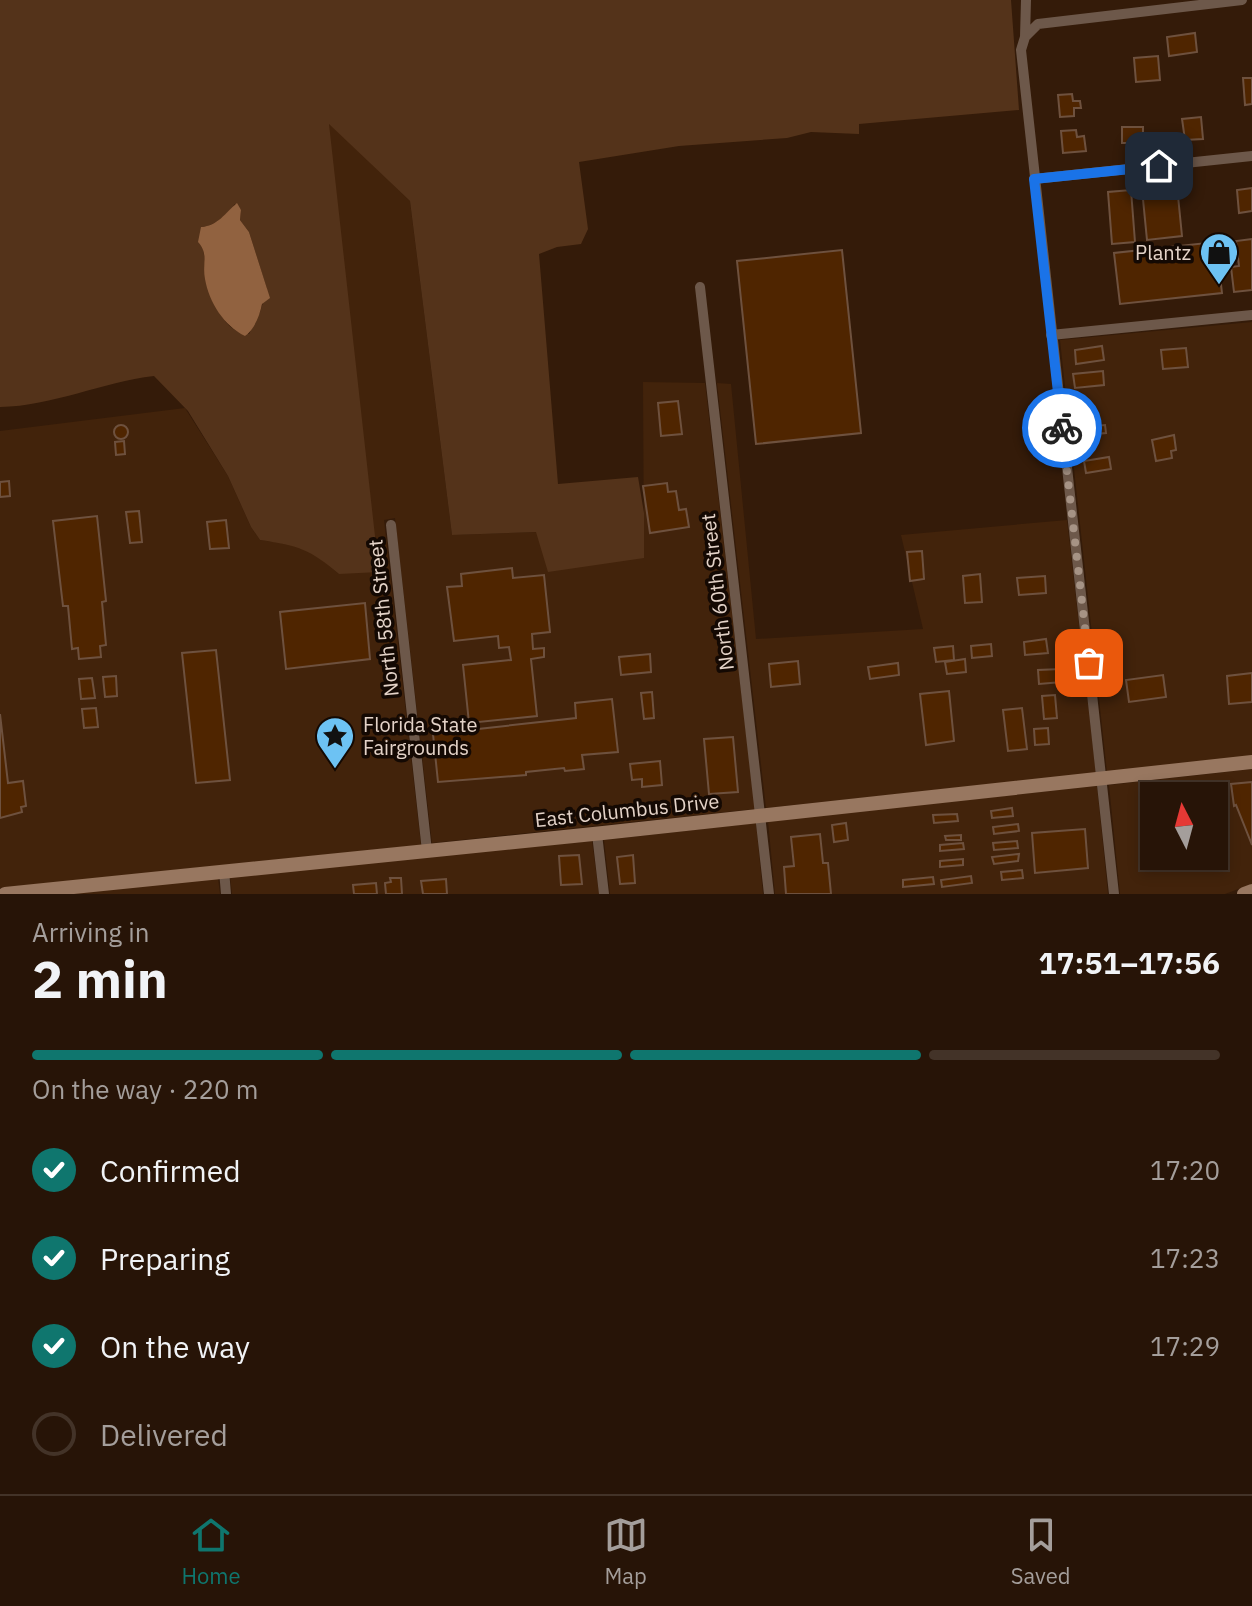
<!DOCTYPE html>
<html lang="en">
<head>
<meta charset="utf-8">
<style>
	:root { --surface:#271407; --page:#2f1d11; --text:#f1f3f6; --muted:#a49e9b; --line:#433328; --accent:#0f766e }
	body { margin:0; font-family:"IBM Plex Sans",sans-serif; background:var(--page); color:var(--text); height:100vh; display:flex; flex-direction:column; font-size:30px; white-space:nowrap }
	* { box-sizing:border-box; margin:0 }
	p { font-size:26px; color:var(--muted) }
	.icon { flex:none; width:44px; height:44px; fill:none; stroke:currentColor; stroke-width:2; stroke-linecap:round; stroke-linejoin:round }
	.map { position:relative; height:894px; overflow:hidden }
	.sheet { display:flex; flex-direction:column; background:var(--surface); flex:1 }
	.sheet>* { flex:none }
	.needle { width:52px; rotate:354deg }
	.controls { position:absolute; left:1140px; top:782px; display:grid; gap:16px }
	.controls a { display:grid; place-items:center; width:88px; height:88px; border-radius:0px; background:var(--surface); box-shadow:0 4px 12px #0003,0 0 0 2px var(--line); font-size:40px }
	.pin { position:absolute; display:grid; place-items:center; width:68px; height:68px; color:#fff; margin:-34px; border-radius:16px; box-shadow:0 4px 12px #0006 }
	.courier { position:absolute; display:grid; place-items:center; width:80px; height:80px; margin:-40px; border:6px solid #1a73e8; border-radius:50%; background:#fff; color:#222; box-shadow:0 2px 10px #0007 }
	.head em { font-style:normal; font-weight:700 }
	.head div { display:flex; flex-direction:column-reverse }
	.head { display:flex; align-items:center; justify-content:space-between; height:136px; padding:0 32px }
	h1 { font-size:52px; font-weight:700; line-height:60px }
	.bar { display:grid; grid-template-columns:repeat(4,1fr); gap:12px 8px; align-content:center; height:96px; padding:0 32px }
	.bar i { height:10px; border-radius:6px; background:var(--line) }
	.bar .selected { background:var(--accent) }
	.bar p { grid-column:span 4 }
	ol { padding:0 32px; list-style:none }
	li { display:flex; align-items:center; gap:24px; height:88px }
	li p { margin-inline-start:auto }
	li .icon { padding:8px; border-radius:50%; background:var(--accent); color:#fff; stroke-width:4 }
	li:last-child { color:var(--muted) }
	li i { width:44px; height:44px; border:4px solid var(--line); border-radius:50% }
	.tab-bar { display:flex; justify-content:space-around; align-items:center; height:112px; border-top:2px solid var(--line); background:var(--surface); font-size:22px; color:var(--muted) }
	.tab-bar a { display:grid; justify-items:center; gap:4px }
	.tab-bar .selected { color:var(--accent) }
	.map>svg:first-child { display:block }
</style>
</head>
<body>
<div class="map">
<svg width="1252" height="894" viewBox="0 0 1252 894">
	<rect width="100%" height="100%" fill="#341b09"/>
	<path fill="#42230b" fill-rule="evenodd" d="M329 123 410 201 452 535 536 532 644 558 643 382 705 383 755 809 432 843 395 518 384 520 421 845 0 888V431L185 408 228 476 251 527 260 540 288 544 314 553 339 574Z
		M1252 322V756L1107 772 1060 340Z
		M717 383 731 384 756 639 923 629 901 535 1067 520 1096 773 766 808Z
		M1252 769V884L1225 894H1120L1109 785ZM1154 796H1214V856H1154Z
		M1097 786 1108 894H775L768 821Z
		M756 823 763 894H610L604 840Z
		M592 841 599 894H232L230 876Z
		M218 878 220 894H68Z"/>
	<path fill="#54331a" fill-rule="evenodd" d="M0 0H1011L1019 110 859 124V134L811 132 787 138 679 146 579 162 588 229 581 244 557 247 539 254 558 484 638 477 644 513V558L548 572 536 532 452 535 410 201 329 124 379 572 339 574C309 549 300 546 260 540L251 527 228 476 188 411 154 376C102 382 53 406 0 407ZM235 204 241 210 240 220 249 232 267 289 260 312 249 334C209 333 204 256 201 227 216 226 226 215 235 204Z"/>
	<path fill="#916240" d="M237 203 241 210 240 220 249 232 270 298 262 304C260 315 254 330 245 336 224 326 209 302 205 279 202 264 209 254 198 242L201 227C218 226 225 213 237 203Z"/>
	<path fill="#4f2500" stroke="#6e513e" stroke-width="2" d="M1195 33 1197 52 1169 56 1167 37Z
		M1158 56 1160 80 1136 82 1134 58Z
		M1243 78H1252V104L1245 105Z
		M1072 94 1073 101H1080L1081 108H1074V116L1060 117 1058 95Z
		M1201 117 1203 139 1185 140 1182 119Z
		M1122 127H1143V143H1122Z
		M1076 130 1077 137 1084 136 1086 151 1063 153 1061 131Z
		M1177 186 1182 236 1147 240 1142 189Z
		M1252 188V211L1239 213 1237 190Z
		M1131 190 1135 242 1112 244 1108 192Z
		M1252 239V290L1234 292 1231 267 1239 266 1236 241Z
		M1216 242 1222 293 1120 304 1114 253Z
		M842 250 861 433 756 444 737 261Z
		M1102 346 1104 360 1076 364 1075 350Z
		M1186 348 1188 367 1163 369 1161 350Z
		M1103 371 1104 385 1075 388 1073 374Z
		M678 401 682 434 661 436 658 403Z
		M114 432a7 7 0 1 1 14 0a7 7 0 1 1-14 0Z
		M1105 425 1106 433 1096 434V442L1086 443 1084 427Z
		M1174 435 1176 450 1171 451 1172 458 1156 461 1152 440Z
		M124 441 125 454 116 455 115 442Z
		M1109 457 1111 469 1086 473 1084 461Z
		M9 481 10 496 0 497V482Z
		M667 483 668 492 676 491 679 510 686 509 689 527 650 533 643 486Z
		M139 511 142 542 130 543 126 512Z
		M97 516 106 601 102 602 106 645 100 646 101 657 79 659 78 648 72 649 68 606H63L53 521Z
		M226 520 229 548 210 549 207 522Z
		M922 551 924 579 910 581 907 552Z
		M512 568 513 578 544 575 550 632 532 634 533 649 544 648V657L531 659 537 716 469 723 463 665 511 660 509 647 499 648 498 636 454 641 447 587 462 586 461 574Z
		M980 574 982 602 965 603 963 576Z
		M1045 576 1046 593 1019 595 1017 578Z
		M365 603 370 659 286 669 280 612Z
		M1046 639 1048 653 1025 655 1024 642Z
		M991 644 992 656 972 658 971 646Z
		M953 646 954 660 936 662 934 648Z
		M216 650 230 780 196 783 182 653Z
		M650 654 651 672 621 675 619 657Z
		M965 659 966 672 947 674 945 662Z
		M798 661 800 684 771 687 769 664Z
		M898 663 899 675 870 679 868 667Z
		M1061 669 1062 682 1039 684 1038 670Z
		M1252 673V702L1229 704 1227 676Z
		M1163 675 1166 697 1129 702 1126 680Z
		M116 676 117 696 105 697 103 677Z
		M92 678 95 698 81 699 79 679Z
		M949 691 954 741 926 745 920 694Z
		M652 692 654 718 644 719 641 693Z
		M1055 695 1057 718 1044 719 1042 696Z
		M612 699 618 752 582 755 584 769 565 771 564 768 526 772V775L438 782 433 734 576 718 575 703Z
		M96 708 98 727 84 728 82 709Z
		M1022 708 1027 749 1008 751 1003 710Z
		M0 714 8 783 23 781 26 806 21 807 22 812 0 818Z
		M1048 728 1049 744 1035 745 1034 729Z
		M733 737 738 792 709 794 704 739Z
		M660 761 662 785 642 787V779L632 780 630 764Z
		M1252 782V845L1236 805 1234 806 1231 784Z
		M1012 808 1013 816 992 818 991 811Z
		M957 814 958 821 934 823 933 815Z
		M1214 821 1218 852H1214Z
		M846 823 848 840 834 842 832 825Z
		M1018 824 1019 831 994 834 993 827Z
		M1085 829 1088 868 1035 873 1032 833Z
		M820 834 823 863H828L831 894H786L784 867 794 866 791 837Z
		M961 835V840H946L945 836Z
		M1017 841 1018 848 994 850 993 843Z
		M963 843 964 849 940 851V845Z
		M1019 854 1018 861 994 864 992 857Z
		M579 855 582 884 561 885 559 856Z
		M633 855 635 883 620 884 617 857Z
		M963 859V865L940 867V861Z
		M1022 870 1023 878 1002 880 1001 872Z
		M971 876 972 883 942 887 941 880Z
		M933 877 934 884 903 887V880Z
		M390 878H401L402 894H386L385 883 391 882Z
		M446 879 447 894H423L421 881Z
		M376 883 377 894H354L353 885Z"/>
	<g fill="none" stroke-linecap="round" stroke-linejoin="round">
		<path stroke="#6d584a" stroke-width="10" d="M1026 0 1025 37 1021 50 1114 894
			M1025 37 1038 24 1242 0
			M1034 179 1252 156
			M700 287 769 894
			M1051 335 1252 315
			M391 525 427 851
			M597 834 604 894
			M224 870 226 894"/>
		<path stroke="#987760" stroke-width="14" d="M5 894 603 833 1252 762
			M1244 894 1252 891"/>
	</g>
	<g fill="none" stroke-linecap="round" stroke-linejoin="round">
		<path stroke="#a69385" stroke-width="8" stroke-dasharray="0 14.4" d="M1062 428 1089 663"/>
		<path stroke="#1a73e8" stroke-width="10" d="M1062 428 1034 179 1159 166"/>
	</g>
	<defs>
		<g id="shop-pin" transform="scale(2)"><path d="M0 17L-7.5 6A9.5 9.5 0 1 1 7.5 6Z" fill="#6dc2f3" stroke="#140903"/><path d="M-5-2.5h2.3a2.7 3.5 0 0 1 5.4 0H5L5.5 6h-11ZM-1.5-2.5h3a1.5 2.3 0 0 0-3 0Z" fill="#111"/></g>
		<g id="sight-pin" transform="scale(2)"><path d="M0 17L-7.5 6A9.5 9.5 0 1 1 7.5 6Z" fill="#6dc2f3" stroke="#140903"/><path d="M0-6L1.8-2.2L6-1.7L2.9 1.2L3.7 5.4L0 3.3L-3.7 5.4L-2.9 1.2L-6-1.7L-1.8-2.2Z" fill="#111"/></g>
	</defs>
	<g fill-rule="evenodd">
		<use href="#shop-pin" x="1219" y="252"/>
		<use href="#sight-pin" x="335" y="736"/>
	</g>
	<g text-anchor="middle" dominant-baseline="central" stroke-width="7" stroke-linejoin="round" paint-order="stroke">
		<g font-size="20" fill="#e4d3c8" stroke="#140903" text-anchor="end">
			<text x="1191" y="252">Plantz</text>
			<text x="363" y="724" text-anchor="start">Florida State<tspan x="363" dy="23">Fairgrounds</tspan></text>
		</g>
		<g font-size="20" fill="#e4d3c8" stroke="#140903">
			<text transform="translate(717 592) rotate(-97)">North 60th Street</text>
			<text transform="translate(383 618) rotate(-96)">North 58th Street</text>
			<text transform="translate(627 810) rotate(-6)">East Columbus Drive</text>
		</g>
	</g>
</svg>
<div class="controls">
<a><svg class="needle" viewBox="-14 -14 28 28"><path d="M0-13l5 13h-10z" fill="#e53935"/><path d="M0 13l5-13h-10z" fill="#a49e9b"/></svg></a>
</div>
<div class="pin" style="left:1089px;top:663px;background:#ea580c"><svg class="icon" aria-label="bag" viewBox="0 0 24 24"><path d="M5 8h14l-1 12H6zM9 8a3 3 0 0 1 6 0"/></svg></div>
<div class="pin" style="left:1159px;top:166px;background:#1f2937"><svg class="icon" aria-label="home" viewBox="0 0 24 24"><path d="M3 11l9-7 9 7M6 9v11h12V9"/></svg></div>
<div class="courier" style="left:1062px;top:428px"><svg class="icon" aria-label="bike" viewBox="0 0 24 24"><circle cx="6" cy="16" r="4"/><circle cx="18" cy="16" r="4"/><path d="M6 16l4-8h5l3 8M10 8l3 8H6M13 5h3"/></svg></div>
</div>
<section class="sheet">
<div class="head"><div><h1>2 min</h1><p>Arriving in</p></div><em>17:51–17:56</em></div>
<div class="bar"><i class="selected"></i><i class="selected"></i><i class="selected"></i><i></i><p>On the way · 220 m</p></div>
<ol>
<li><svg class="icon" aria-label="check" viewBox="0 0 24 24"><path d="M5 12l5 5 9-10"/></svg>Confirmed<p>17:20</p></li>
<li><svg class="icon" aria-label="check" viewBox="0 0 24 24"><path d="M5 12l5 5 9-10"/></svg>Preparing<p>17:23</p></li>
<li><svg class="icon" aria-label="check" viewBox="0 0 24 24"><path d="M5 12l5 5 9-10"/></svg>On the way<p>17:29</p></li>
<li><i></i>Delivered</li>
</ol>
</section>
<nav class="tab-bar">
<a class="selected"><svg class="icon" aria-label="home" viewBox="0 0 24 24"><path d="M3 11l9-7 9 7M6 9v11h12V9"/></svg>Home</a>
<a><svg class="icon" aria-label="map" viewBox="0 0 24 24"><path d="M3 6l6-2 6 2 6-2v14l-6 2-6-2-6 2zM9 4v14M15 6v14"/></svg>Map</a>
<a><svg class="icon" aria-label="saved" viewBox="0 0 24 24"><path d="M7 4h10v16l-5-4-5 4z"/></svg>Saved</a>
</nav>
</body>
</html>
